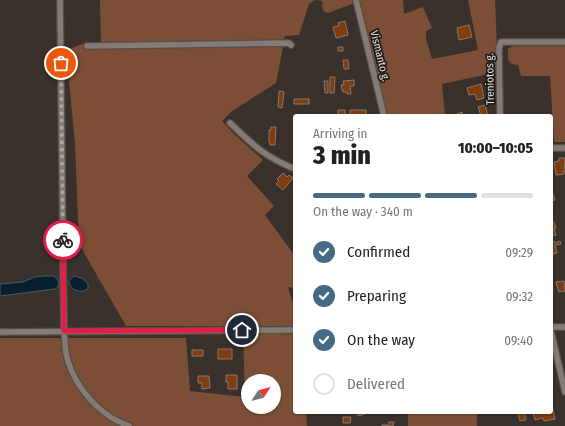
<!DOCTYPE html>
<html lang="en">
<head>
<meta charset="utf-8">
<style>
	:root { --surface:#fff; --page:#f6f6f6; --text:#222; --muted:#767676; --line:#e0e0e0; --accent:#466a81 }
	body { margin:0; font-family:"Fira Sans Condensed",sans-serif; background:var(--page); color:var(--text); height:100vh; display:flex; flex-direction:column; font-size:15px; white-space:nowrap }
	* { box-sizing:border-box; margin:0 }
	p { font-size:13px; color:var(--muted) }
	.icon { flex:none; width:22px; height:22px; fill:none; stroke:currentColor; stroke-width:2; stroke-linecap:round; stroke-linejoin:round }
	.map { position:relative; flex:1; overflow:hidden }
	.side { position:absolute; left:293px; top:114px; width:260px; height:300px; display:flex; flex-direction:column; background:var(--surface); border-radius:4px; box-shadow:0 1px 3px #0004 }
	.side>* { flex:none }
	.needle { width:26px; rotate:54deg }
	.fabs { position:absolute; left:241px; top:374px; display:grid; gap:8px }
	.fabs a { display:grid; place-items:center; width:40px; height:40px; border-radius:50%; background:var(--surface); box-shadow:0 1px 3px #0004; font-size:20px }
	.pin { position:absolute; display:grid; place-items:center; width:34px; height:34px; color:#fff; margin:-17px; border:2px solid #fff; border-radius:50%; box-shadow:0 1px 4px #0007 }
	.courier { position:absolute; display:grid; place-items:center; width:40px; height:40px; margin:-20px; border:3px solid #e11d48; border-radius:50%; background:#fff; color:#222; box-shadow:0 1px 5px #0007 }
	.headline em { font-style:normal; font-weight:800 }
	.headline div { display:flex; flex-direction:column-reverse }
	.headline { display:flex; align-items:center; justify-content:space-between; height:68px; padding:0 20px }
	h1 { font-size:26px; font-weight:800; line-height:30px }
	.bar { display:grid; grid-template-columns:repeat(4,1fr); gap:6px 4px; align-content:center; height:48px; padding:0 20px }
	.bar i { height:5px; border-radius:3px; background:var(--line) }
	.bar .selected { background:var(--accent) }
	.bar p { grid-column:span 4 }
	ol { padding:0 20px; list-style:none }
	li { display:flex; align-items:center; gap:12px; height:44px }
	li p { margin-inline-start:auto }
	li .icon { padding:4px; border-radius:50%; background:var(--accent); color:#fff; stroke-width:4 }
	li:last-child { color:var(--muted) }
	li i { width:22px; height:22px; border:2px solid var(--line); border-radius:50% }
	.map>svg:first-child { display:block }
</style>
</head>
<body>
<div class="map">
<svg width="565" height="426" viewBox="0 0 565 426">
	<rect width="100%" height="100%" fill="#3a312c"/>
	<path fill="#7c4e35" fill-rule="evenodd" d="M100 0H315L309 4 299 35 285 36 276 83 232 111 222 121 235 135 263 160 247 176 274 206 265 215 295 256V288L288 287 295 310V326H126L79 244 75 143 66 51 82 44H101Z
		M317 0H403L404 14 423 7 432 28 426 31V39L432 59 478 50 468 0H495L498 72 442 84 445 116H386L360 3 352 4 328 13 323 11 322 1Z
		M515 45 565 46V142H554L550 76H521L518 65 512 64 508 60V49Z
		M295 333V412H306L307 426H0V338H186L190 391 245 397 243 334ZM248 381H274V407H248Z
		M408 412H477V426H408Z"/>
	<path fill="#072030" stroke="#4b5a65" d="M44 276H53L57 278 59 282 58 287 55 289 0 296V284L23 282 35 277Z
		M74 276C80 277 84 279 88 284V289C80 294 69 290 69 280Z"/>
	<path fill="#803c0d" stroke="#837872" d="M345 21 348 35 336 38 333 27 339 26 338 23Z
		M469 25 472 37 459 40 457 28Z
		M338 47H343V51H338Z
		M343 60H348L349 69H344Z
		M330 77H335L334 93H330Z
		M354 80V86H350L351 94H347V92H343L341 85H344L343 81Z
		M324 81H328V93H325Z
		M481 84 484 98 477 100 475 94 469 95 467 88Z
		M279 91 284 92 282 108 278 107Z
		M294 99H309V104H294Z
		M485 105 488 116H481L478 107Z
		M338 110H345V116H338Z
		M350 110H366V116H350Z
		M462 112 463 116H457V114Z
		M271 127H276L275 145H270V143L269 142V130H271Z
		M559 158H565L564 174 556 175 554 162 559 161Z
		M283 173 287 177 289 175 293 178 283 190 276 184 279 181 277 179Z
		M551 187 555 200 551 201Z
		M552 220V223L554 222 556 228 554 229 556 235 551 236Z
		M554 241 555 243 560 241 561 244 555 245 557 253 551 254V242Z
		M564 281 565 291 559 292 556 282Z
		M218 349H232V359H218Z
		M192 350H203V356H192Z
		M226 375H237V389H228V382H226Z
		M198 376H209L210 388 202 389V383H198Z
		M551 402 555 419 544 421 543 418 535 420 533 412H551Z
		M357 412H366L364 413 365 414 358 416Z
		M518 412H524L526 420 520 421Z
		M343 417H351L350 423H343Z
		M389 422H394L393 426H382V425H389Z"/>
	<g fill="none" stroke-linecap="round" stroke-linejoin="round">
		<g stroke="#554d49" stroke-width="8">
			<path id="minor" d="M60 0 64 331C65 339 65 346 66 353 71 379 90 404 112 418 117 421 123 423 129 426
				M356 0 384 116
				M87 46 289 43 291 45
				M500 116 499 48 501 42H565
				M230 123C253 145 265 157 295 169
				M551 148H565
				M551 327H565
				M551 331 565 392
				M0 332 295 330"/>
		</g>
		<use href="#minor" stroke="#857a74" stroke-width="5.5"/>
	</g>
	<g fill="none" stroke-linecap="round" stroke-linejoin="round">
		<path stroke="#aca5a1" stroke-width="4" stroke-dasharray="0 7.2" d="M61 63 63 240"/>
		<path stroke="#e11d48" stroke-width="5" d="M63 240 64 331 242 330"/>
	</g>
	<g text-anchor="middle" dominant-baseline="central" stroke-width="3.5" stroke-linejoin="round" paint-order="stroke">
		<g font-size="11" fill="#e9e3e0" stroke="#1e1a17">
			<text transform="translate(380 56) rotate(76)">Vismanto g.</text>
			<text transform="translate(490 79) rotate(-91)">Treniotos g.</text>
		</g>
	</g>
</svg>
<div class="fabs">
<a><svg class="needle" viewBox="-14 -14 28 28"><path d="M0-13l5 13h-10z" fill="#e53935"/><path d="M0 13l5-13h-10z" fill="#767676"/></svg></a>
</div>
<div class="pin" style="left:61px;top:63px;background:#ea580c"><svg class="icon" aria-label="bag" viewBox="0 0 24 24"><path d="M5 8h14l-1 12H6zM9 8a3 3 0 0 1 6 0"/></svg></div>
<div class="pin" style="left:242px;top:330px;background:#1f2937"><svg class="icon" aria-label="home" viewBox="0 0 24 24"><path d="M3 11l9-7 9 7M6 9v11h12V9"/></svg></div>
<div class="courier" style="left:63px;top:240px"><svg class="icon" aria-label="bike" viewBox="0 0 24 24"><circle cx="6" cy="16" r="4"/><circle cx="18" cy="16" r="4"/><path d="M6 16l4-8h5l3 8M10 8l3 8H6M13 5h3"/></svg></div>
<section class="side">
<div class="headline"><div><h1>3 min</h1><p>Arriving in</p></div><em>10:00–10:05</em></div>
<div class="bar"><i class="selected"></i><i class="selected"></i><i class="selected"></i><i></i><p>On the way · 340 m</p></div>
<ol>
<li><svg class="icon" aria-label="check" viewBox="0 0 24 24"><path d="M5 12l5 5 9-10"/></svg>Confirmed<p>09:29</p></li>
<li><svg class="icon" aria-label="check" viewBox="0 0 24 24"><path d="M5 12l5 5 9-10"/></svg>Preparing<p>09:32</p></li>
<li><svg class="icon" aria-label="check" viewBox="0 0 24 24"><path d="M5 12l5 5 9-10"/></svg>On the way<p>09:40</p></li>
<li><i></i>Delivered</li>
</ol>
</section>
</div>
</body>
</html>
